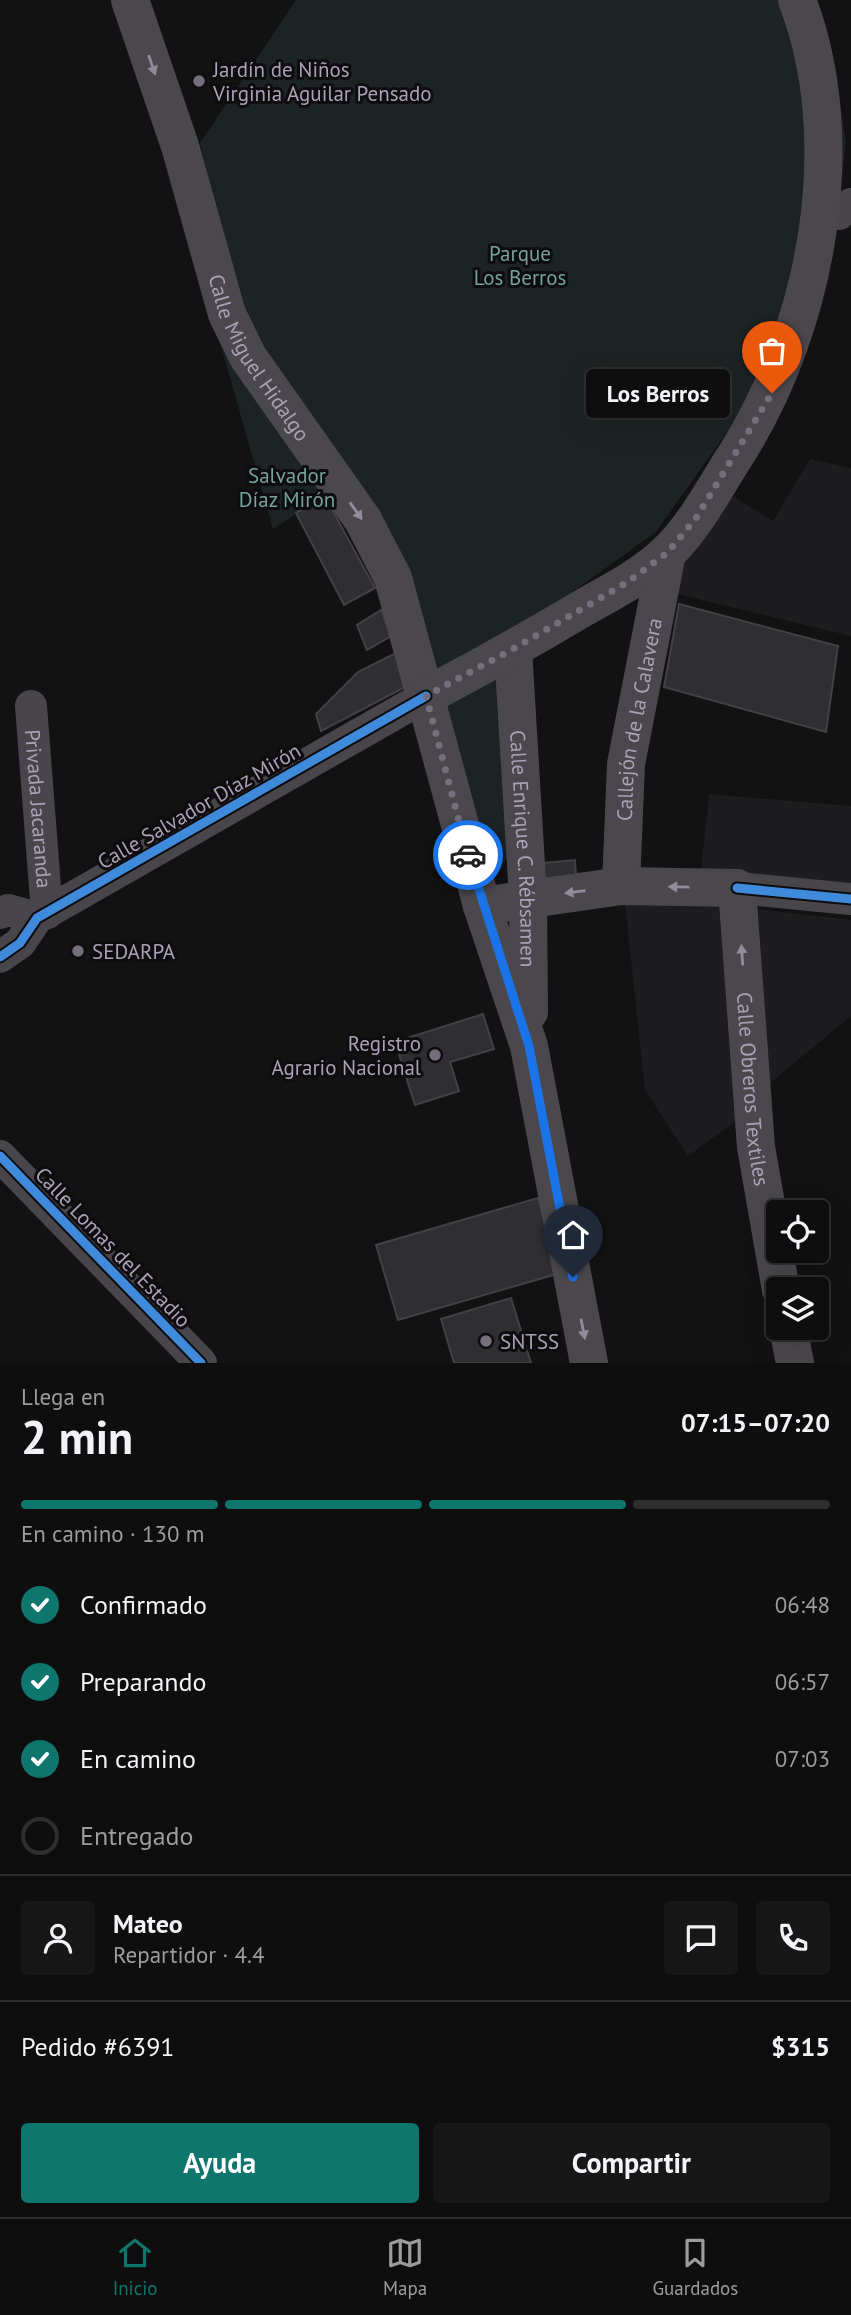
<!DOCTYPE html>
<html lang="es">
<head>
<meta charset="utf-8">
<style>
	:root { --surface:#0e0e0e; --page:#171717; --text:#f1f3f6; --muted:#9b9c9e; --line:#2e2e2e; --accent:#0f766e }
	body { margin:0; font-family:"PT Sans",sans-serif; background:var(--page); color:var(--text); height:100vh; display:flex; flex-direction:column; font-size:26px; white-space:nowrap }
	* { box-sizing:border-box; margin:0 }
	p { font-size:23px; color:var(--muted) }
	.icon { flex:none; width:38px; height:38px; fill:none; stroke:currentColor; stroke-width:2; stroke-linecap:round; stroke-linejoin:round }
	.map { position:relative; height:1363px; overflow:hidden }
	.panel { display:flex; flex-direction:column; background:var(--surface); flex:1 }
	.panel>* { flex:none }
	.controls { position:absolute; left:766px; top:1200px; display:grid; gap:14px }
	.controls a { display:grid; place-items:center; width:63px; height:63px; border-radius:7px; background:var(--surface); box-shadow:0 7px 28px #0002,0 0 0 2px var(--line); font-size:35px }
	.pin { position:absolute; display:grid; place-items:center; width:60px; height:60px; color:#fff; margin:-72px -30px; border-radius:50% 50% 50% 0; rotate:-45deg; box-shadow:0 0 7px #0007 }
	.pin .icon { rotate:45deg }
	.courier { position:absolute; display:grid; place-items:center; width:70px; height:70px; margin:-35px; border:5px solid #1a73e8; border-radius:50%; background:#fff; color:#222; box-shadow:0 2px 9px #0007 }
	.bubble { position:absolute; height:49px; border-radius:7px; background:var(--surface); box-shadow:0 7px 28px #0002,0 0 0 2px var(--line); font-size:23px; font-weight:800; line-height:49px; text-align:center }
	.headline em { font-style:normal; font-weight:800 }
	.headline div { display:flex; flex-direction:column-reverse }
	.headline { display:flex; align-items:center; justify-content:space-between; height:119px; padding:0 21px }
	h1 { font-size:46px; font-weight:800; line-height:52px }
	.bar { display:grid; grid-template-columns:repeat(4,1fr); gap:10px 7px; align-content:center; height:84px; padding:0 21px }
	.bar i { height:9px; border-radius:5px; background:var(--line) }
	.bar .active { background:var(--accent) }
	.bar p { grid-column:span 4 }
	.line { display:flex; align-items:center; gap:18px; padding:0 21px; border-top:2px solid var(--line) }
	.line div { flex:1 }
	.round { display:grid; place-items:center; flex:none; width:74px; height:74px; border-radius:7px; background:var(--page) }
	ol { padding:0 21px; list-style:none }
	li { display:flex; align-items:center; gap:21px; height:77px }
	li p { margin-inline-start:auto }
	li .icon { padding:7px; border-radius:50%; background:var(--accent); color:#fff; stroke-width:4 }
	li:last-child { color:var(--muted) }
	li i { width:38px; height:38px; border:4px solid var(--line); border-radius:50% }
	.action { display:flex; gap:14px; margin-top:auto; padding:14px 21px }
	.action a { flex:1; height:80px; border-radius:7px; background:var(--accent); color:#fff; font-size:28px; font-weight:800; line-height:80px; text-align:center }
	.action a+a { background:var(--page); color:var(--text) }
	.menu { display:flex; justify-content:space-around; align-items:center; height:98px; border-top:2px solid var(--line); background:var(--surface); font-size:19px; color:var(--muted) }
	.menu a { display:grid; justify-items:center; gap:4px }
	.menu .active { color:var(--accent) }
	.map>svg:first-child { display:block }
</style>
</head>
<body>
<div class="map">
<svg width="851" height="1363" viewBox="0 0 851 1363">
	<rect width="100%" height="100%" fill="#121212"/>
	<path fill="#1d1c1e" d="M810 459 851 468V636L669 592 724 491 773 521Z
		M709 794 851 806V893L700 879Z
		M625 904 723 906 741 1117 688 1156 645 1090Z
		M758 909 851 920V1016L769 1084Z"/>
	<path fill="#1c2322" d="M296 0H799L811 16 837 83 846 142 837 224 811 314 656 532 508 638 436 671 237 313 200 143Z
		M217 332 324 495 273 529Z
		M501 665 513 848 505 862 495 865 485 862 441 702Z"/>
	<path fill="#2f2e31" stroke="#444046" stroke-width="2" d="M324 495 375 588 344 605 296 513Z
		M679 604 838 646 826 732 664 687Z
		M381 610 391 636 367 650 357 625Z
		M398 652 409 685 321 731 316 714 358 672Z
		M575 860 576 877 535 881 534 864Z
		M483 1014 494 1049 450 1062 459 1091 415 1105 395 1042Z
		M538 1198 560 1273 398 1320 376 1245Z
		M511 1298 531 1363H454L441 1319Z"/>
	<g fill="none" stroke-linecap="round" stroke-linejoin="round">
		<g stroke="#49464b" stroke-width="32">
			<path d="M839 214 851 204"/>
			<path id="s1" d="M31 706 47 913"/>
			<path d="M737 888 851 899"/>
			<path d="M0 913 8 910 37 918"/>
			<path d="M0 957 20 943 37 918 426 696"/>
			<path d="M0 1156 201 1363"/>
		</g>
		<g stroke="#4b484d" stroke-width="38">
			<path id="s2" d="M130 0 180 146 227 314 248 357 363 520 393 578 482 906 529 1046 589 1363"/>
			<path id="s3" d="M513 649 528 898 529 1012"/>
			<path d="M426 696C479 668 531 639 583 608 611 592 643 576 667 553 696 525 715 487 737 453 818 324 851 140 797 0"/>
			<path id="s4" d="M621 886 626 764 667 553"/>
			<path id="s5" d="M482 906 621 886 737 888 756 1147 781 1290"/>
			<path d="M788 1328 795 1363"/>
		</g>
		<g stroke="#0d0c0e" stroke-width="13">
			<path id="cycleway" d="M737 888 851 899
				M0 957 20 943 37 918 426 696
				M0 1156 201 1363"/>
		</g>
		<use href="#cycleway" stroke="#408adc" stroke-width="9"/>
	</g>
	<defs><path id="oneway-solid" d="M-6-.8H1V-3.2L6.5 0L1 3.2V.8H-6Z" transform="scale(1.75)"/></defs>
	<g fill="#938b9b">
		<use href="#oneway-solid" transform="translate(152 65) rotate(71)"/>
		<use href="#oneway-solid" transform="translate(356 511) rotate(55)"/>
		<use href="#oneway-solid" transform="translate(679 887) rotate(-179)"/>
		<use href="#oneway-solid" transform="translate(575 892) rotate(173)"/>
		<use href="#oneway-solid" transform="translate(742 955) rotate(-94)"/>
		<use href="#oneway-solid" transform="translate(583 1329) rotate(79)"/>
	</g>
	<g fill="none" stroke-linecap="round" stroke-linejoin="round">
		<path stroke="#756f7c" stroke-width="7" stroke-dasharray="0 12.6" d="M468 855 426 696 513 649 626 583 667 553 696 518 772 393"/>
		<path stroke="#1a73e8" stroke-width="9" d="M468 855 529 1046 573 1277"/>
	</g>
	<g fill="#756f7c" stroke="#0d0c0e" stroke-width="2.5">
		<circle cx="199" cy="81" r="7"/>
		<circle cx="78" cy="951" r="7"/>
		<circle cx="435" cy="1055" r="7"/>
		<circle cx="486" cy="1341" r="7"/>
	</g>
	<g text-anchor="middle" dominant-baseline="central" stroke-width="6" stroke-linejoin="round" paint-order="stroke">
		<g font-size="21" fill="#aba1b5" stroke="#0d0c0e" text-anchor="start">
			<text x="213" y="69">Jardín de Niños<tspan x="213" dy="24">Virginia Aguilar Pensado</tspan></text>
			<text x="92" y="951">SEDARPA</text>
			<text x="421" y="1043" text-anchor="end">Registro<tspan x="421" dy="24">Agrario Nacional</tspan></text>
			<text x="500" y="1341">SNTSS</text>
		</g>
		<g font-size="21" fill="#76a19c" stroke="#0d0c0e">
			<text x="520" y="253">Parque<tspan x="520" dy="24">Los Berros</tspan></text>
			<text x="287" y="475">Salvador<tspan x="287" dy="24">Díaz Mirón</tspan></text>
		</g>
		<g font-size="21" fill="#aba1b5" stroke="#0d0c0e">
			<text stroke="none"><textPath href="#s2" startOffset="382">Calle Miguel Hidalgo</textPath></text>
			<text stroke="none"><textPath href="#s4" startOffset="168">Callejón de la Calavera</textPath></text>
			<text transform="translate(199 806) rotate(-30)">Calle Salvador Díaz Mirón</text>
			<text stroke="none"><textPath href="#s1" startOffset="103">Privada Jacaranda</textPath></text>
			<text stroke="none"><textPath href="#s3" startOffset="200">Calle Enrique C. Rébsamen</textPath></text>
			<text stroke="none"><textPath href="#s5" startOffset="458">Calle Obreros Textiles</textPath></text>
			<text transform="translate(113 1247) rotate(46)">Calle Lomas del Estadio</text>
		</g>
	</g>
</svg>
<div class="controls">
<a><svg class="icon" aria-label="locate" viewBox="0 0 24 24"><circle cx="12" cy="12" r="6"/><path d="M12 2v4M12 18v4M2 12h4M18 12h4"/></svg></a>
<a><svg class="icon" aria-label="layers" viewBox="0 0 24 24"><path d="M12 4l9 5-9 5-9-5zM3 14l9 5 9-5"/></svg></a>
</div>
<div class="pin" style="left:772px;top:393px;background:#ea580c"><svg class="icon" aria-label="bag" viewBox="0 0 24 24"><path d="M5 8h14l-1 12H6zM9 8a3 3 0 0 1 6 0"/></svg></div>
<div class="pin" style="left:573px;top:1277px;background:#1f2937"><svg class="icon" aria-label="home" viewBox="0 0 24 24"><path d="M3 11l9-7 9 7M6 9v11h12V9"/></svg></div>
<div class="courier" style="left:468px;top:855px"><svg class="icon" aria-label="car" viewBox="0 0 24 24"><path d="M5 17H2v-5l4-1 3-4h7l3 4 3 1v5h-3M9 17h6M6 11h13"/><circle cx="7" cy="17" r="2"/><circle cx="17" cy="17" r="2"/></svg></div>
<div class="bubble" style="left:586px;top:369px;width:144px">Los Berros</div>
</div>
<section class="panel">
<div class="headline"><div><h1>2 min</h1><p>Llega en</p></div><em>07:15–07:20</em></div>
<div class="bar"><i class="active"></i><i class="active"></i><i class="active"></i><i></i><p>En camino · 130 m</p></div>
<ol>
<li><svg class="icon" aria-label="check" viewBox="0 0 24 24"><path d="M5 12l5 5 9-10"/></svg>Confirmado<p>06:48</p></li>
<li><svg class="icon" aria-label="check" viewBox="0 0 24 24"><path d="M5 12l5 5 9-10"/></svg>Preparando<p>06:57</p></li>
<li><svg class="icon" aria-label="check" viewBox="0 0 24 24"><path d="M5 12l5 5 9-10"/></svg>En camino<p>07:03</p></li>
<li><i></i>Entregado</li>
</ol>
<div class="line" style="height:126px"><a class="round"><svg class="icon" aria-label="person" viewBox="0 0 24 24"><circle cx="12" cy="8" r="4"/><path d="M4 21q1-7 8-7t8 7"/></svg></a><div><b>Mateo</b><p>Repartidor · 4.4</p></div><a class="round"><svg class="icon" aria-label="chat" viewBox="0 0 24 24"><path d="M4 5h16v11H9l-5 4z"/></svg></a><a class="round"><svg class="icon" aria-label="phone" viewBox="0 0 24 24"><path d="M5 4h4l2 5-3 2q2 4 5 5l2-3 5 2v4C11 20 4 13 5 4z"/></svg></a></div>
<div class="line" style="height:91px"><div>Pedido #6391</div><b>$315</b></div>
<div class="action"><a>Ayuda</a><a>Compartir</a></div>
</section>
<nav class="menu">
<a class="active"><svg class="icon" aria-label="home" viewBox="0 0 24 24"><path d="M3 11l9-7 9 7M6 9v11h12V9"/></svg>Inicio</a>
<a><svg class="icon" aria-label="map" viewBox="0 0 24 24"><path d="M3 6l6-2 6 2 6-2v14l-6 2-6-2-6 2zM9 4v14M15 6v14"/></svg>Mapa</a>
<a><svg class="icon" aria-label="saved" viewBox="0 0 24 24"><path d="M7 4h10v16l-5-4-5 4z"/></svg>Guardados</a>
</nav>
</body>
</html>
